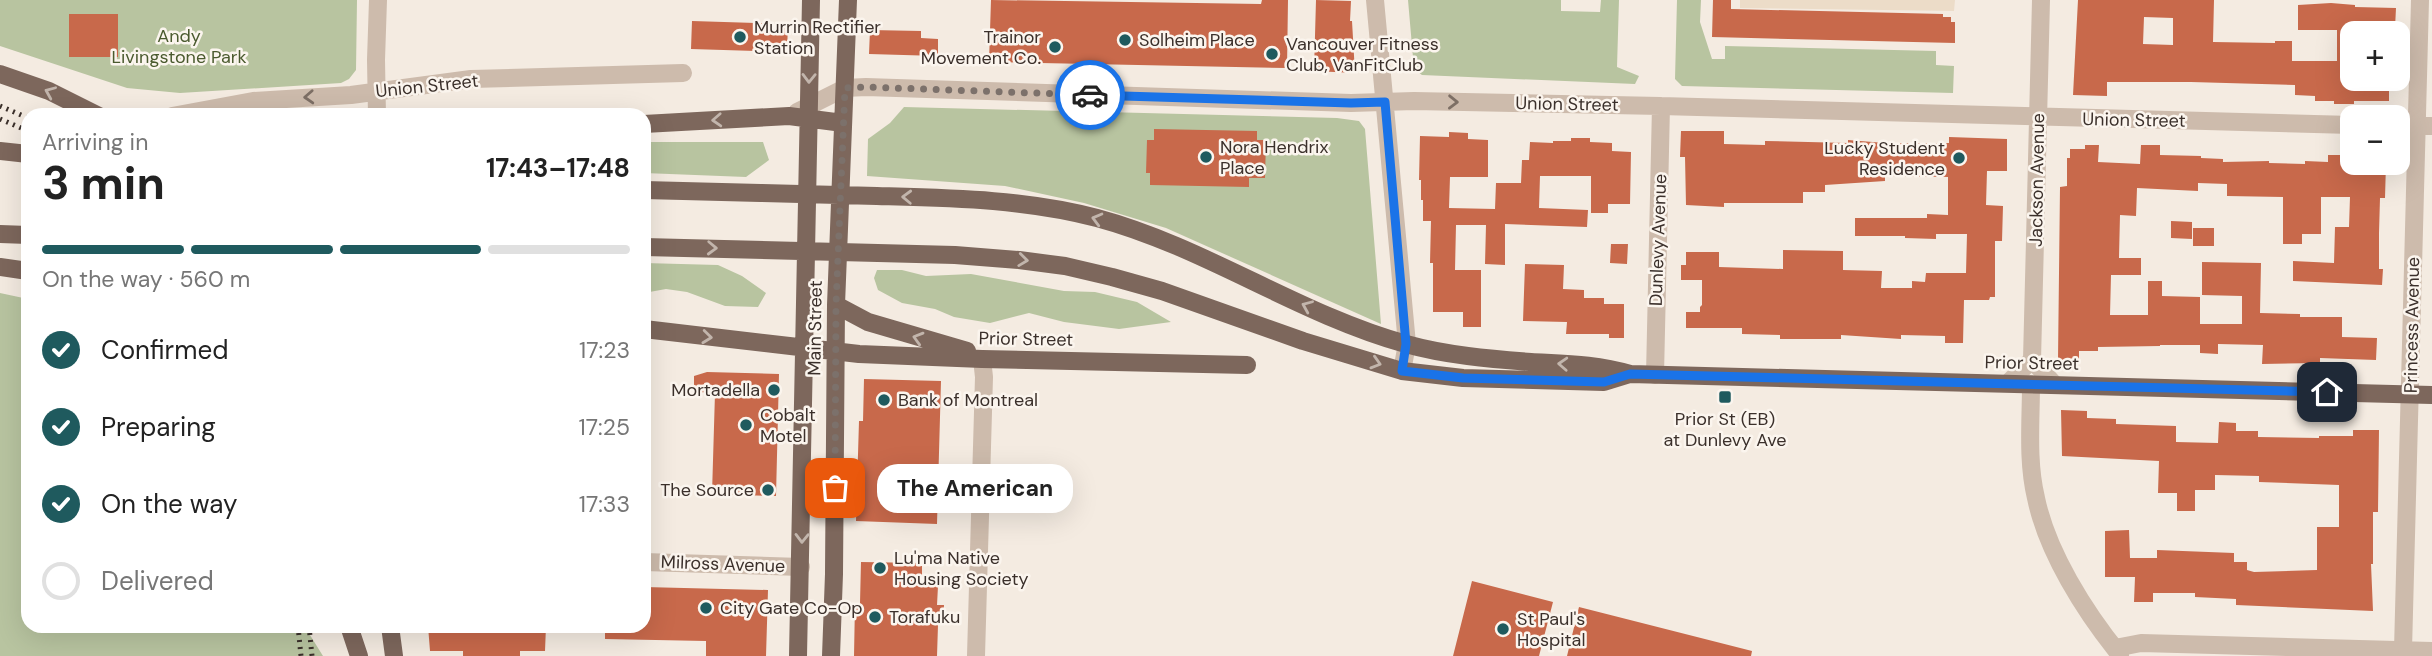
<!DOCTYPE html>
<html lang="en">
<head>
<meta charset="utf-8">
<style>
	:root { --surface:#fff; --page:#f6f6f6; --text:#222; --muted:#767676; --line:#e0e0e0; --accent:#1f5a5e }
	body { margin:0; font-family:"DM Sans",sans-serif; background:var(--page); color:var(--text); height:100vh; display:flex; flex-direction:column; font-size:26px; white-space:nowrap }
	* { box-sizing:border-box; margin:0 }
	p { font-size:23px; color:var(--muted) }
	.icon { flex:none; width:38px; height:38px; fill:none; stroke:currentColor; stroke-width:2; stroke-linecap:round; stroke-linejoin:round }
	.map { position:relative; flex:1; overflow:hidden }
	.side { position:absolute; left:21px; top:108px; width:630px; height:525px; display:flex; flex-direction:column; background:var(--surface); border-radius:21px; box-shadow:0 7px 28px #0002 }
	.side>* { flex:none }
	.buttons { position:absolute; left:2340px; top:21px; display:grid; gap:14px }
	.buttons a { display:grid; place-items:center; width:70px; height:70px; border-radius:14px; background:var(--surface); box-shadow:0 7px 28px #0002; font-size:35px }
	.pin { position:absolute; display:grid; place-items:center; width:60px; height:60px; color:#fff; margin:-30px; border-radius:14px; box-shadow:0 4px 10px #0006 }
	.courier { position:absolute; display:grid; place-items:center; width:70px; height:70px; margin:-35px; border:5px solid #1a73e8; border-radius:50%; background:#fff; color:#222; box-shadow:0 2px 9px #0007 }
	.bubble { position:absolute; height:49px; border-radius:21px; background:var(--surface); box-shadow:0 7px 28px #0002; font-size:23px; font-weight:700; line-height:49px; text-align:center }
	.headline em { font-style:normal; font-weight:700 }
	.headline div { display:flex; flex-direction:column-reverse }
	.headline { display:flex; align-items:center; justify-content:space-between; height:119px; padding:0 21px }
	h1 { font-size:46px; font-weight:700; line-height:52px }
	.bar { display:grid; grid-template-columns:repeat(4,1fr); gap:10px 7px; align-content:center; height:84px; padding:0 21px }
	.bar i { height:9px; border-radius:5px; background:var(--line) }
	.bar .on { background:var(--accent) }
	.bar p { grid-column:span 4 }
	ol { padding:0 21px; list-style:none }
	li { display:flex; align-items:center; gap:21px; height:77px }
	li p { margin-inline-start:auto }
	li .icon { padding:7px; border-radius:50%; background:var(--accent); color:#fff; stroke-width:4 }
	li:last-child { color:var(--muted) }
	li i { width:38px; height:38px; border:4px solid var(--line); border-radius:50% }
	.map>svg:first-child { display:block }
</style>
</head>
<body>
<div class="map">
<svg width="2432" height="656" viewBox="0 0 2432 656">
	<rect width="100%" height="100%" fill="#f4ebe1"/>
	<path fill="#b8c4a0" d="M0 0H357L356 70 349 79 341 83 180 93 127 88 0 46Z
		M1408 0H1561V11L1600 12 1601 0H1619L1617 67 1639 76 1635 84 1422 75 1414 69Z
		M1677 0H1701L1700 22 1712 59H1725V46L1936 51V65L1954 66 1953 93 1682 86 1675 79Z
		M904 107 1337 118 1359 121 1365 129 1381 324 1166 228 1084 203 1005 186 867 176 868 139 890 123Z
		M644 142H763L769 160 746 177 644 173Z
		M644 263 718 265 742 276 766 293 758 307 725 306 687 292 666 289 644 293Z
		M877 270H902L926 276 971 274 1064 291 1095 292 1137 302 1171 322 1119 329 1064 322 1029 313 990 323 954 317 935 309 902 303 878 290 874 278Z
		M0 293 28 299V626L305 627 323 656H0Z"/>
	<path fill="#ecdcc8" d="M1740 0H1955L1954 11 1740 8Z"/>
	<path fill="#c8694b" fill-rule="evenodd" d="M991 0 1261 4 1262 0H1288L1287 68 989 62Z
		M1316 0 1351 1 1350 21H1352L1355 73 1314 71Z
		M1713 0H1731V9L1943 14V17H1951V22H1955V43L1712 37Z
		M2078 0H2214L2213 42 2275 43V41H2292V61H2337V30H2298V5L2331 3 2355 5V7L2396 8 2395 28 2355 27V33H2352V79L2354 81H2389V101H2354V104H2334V101H2315V96L2295 95V85L2191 82H2107V96L2073 95ZM2144 17 2173 18V45L2143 44Z
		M69 14H118V57H69Z
		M692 21 788 24 787 52 691 49Z
		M870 30 921 31V38L938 39V56L869 54Z
		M1154 129 1257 131V140H1266L1265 178H1249V187L1150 185V173H1146L1147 140H1154Z
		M1681 131H1724V144L1765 145V141L1848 143V140L1885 143H1949V137L2007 139V171H1987L1986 205 2003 206 2002 241H1995V297H1990L1989 300H1964L1963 343H1945V336L1901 335V339L1841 335V339H1780V335L1742 334V328H1686V312H1700V307L1702 305V280H1681V265H1686V252H1719V267L1783 269V250L1843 251V270L1882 271 1881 288H1912V281L1925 282 1926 273H1966L1967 234H1936V239L1905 238V236H1855V218H1927V214L1948 215V177L1885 176V181L1825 185V192H1803V203H1724V207L1686 205 1685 157H1680Z
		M1449 132 1468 133V139L1488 140V177H1450L1449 208 1495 209 1496 183H1521L1522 160H1529L1530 142 1553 143V141H1571V138H1590V142L1612 143V151L1631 152 1630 204H1608V213H1591V176H1540L1539 208 1588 210 1587 227 1505 224V265L1485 264 1486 225H1456L1455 270H1481V327H1463V312H1433V263H1430L1431 221H1423V200H1421V180H1419L1420 136 1449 137Z
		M2085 145H2099L2098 162 2140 164 2141 145H2160V155L2201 156V158L2223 159V162L2269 161V163L2305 164V161L2328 162V155H2352V163H2386L2385 198H2380L2379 233V269H2383L2382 285 2293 281V261L2334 263 2335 227H2349L2350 197H2321V234H2302V244H2283V197L2227 196V184L2198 183V191L2137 188 2136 216 2120 215 2119 258H2141V275H2111L2110 315H2148V281H2162V296L2200 297V324H2242V296L2202 295V262L2261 263 2260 313 2300 314V317H2342V337L2377 338 2376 360 2320 358V363L2262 364 2263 345 2218 344V354L2200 353V345H2160V346L2098 347V351H2079V360H2058L2060 187 2067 186V158H2070V149H2085Z
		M2171 221 2192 222V239L2171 238Z
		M2193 228H2214V246H2193Z
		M1611 244H1628L1627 264 1610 263Z
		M1525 264 1564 265 1563 289 1584 290V298H1604V304H1624V338H1609V334H1566L1567 322 1523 321Z
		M707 372 779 374 776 496 712 494 715 393 694 392V376Z
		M864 379 941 381 937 524 856 521 859 421H863Z
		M2061 410 2087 411V418L2116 419V424L2176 426V442L2218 443 2219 422 2236 423V431H2258V437L2319 438V436H2353V430H2379L2378 512H2373V564H2371L2373 611 2236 605V599L2195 597V593H2153V602H2134L2135 577H2105V531L2129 530 2130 558H2157V550L2234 553V562H2247V570L2254 572 2317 570V527H2339V485L2259 482V476L2215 475V490H2195V511H2177V493H2158L2159 461 2062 456Z
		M861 562 922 563V586H938L937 605H944L943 625H938L937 656H854L855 603H860Z
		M1472 581 1553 602 1539 656H1453Z
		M644 587 768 590 766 656H706V641L605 639V626H644Z
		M1579 607 1752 651 1751 656H1567Z
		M428 626H546L545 651H520V656H463V651H430Z"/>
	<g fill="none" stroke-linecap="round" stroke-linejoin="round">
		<path stroke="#cdbbac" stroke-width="18" d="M1375 0 1407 344 1402 371
			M797 112 845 88 866 87 1351 103 1414 101 1661 106 2352 125
			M172 116 253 101 351 95 471 79 683 73
			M377 116 376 60 378 0
			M2398 126H2432
			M2032 360 2041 0
			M2032 360 2054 384
			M1655 375 1661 106
			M2008 383 2032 360
			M2031 384C2031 421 2027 461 2036 498 2047 552 2085 612 2120 655
			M644 562 801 567
			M2115 648 2141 643 2432 651
			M2403 650 2420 0
			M976 656 984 377 982 359"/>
		<path stroke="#7d675c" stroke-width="18" d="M0 74 49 91 99 116
			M644 124 789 116 843 123
			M0 151 28 154
			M644 190C722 192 799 194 877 196 950 198 1025 199 1097 218 1205 247 1298 314 1406 344 1445 355 1490 359 1531 362 1567 364 1596 364 1630 374L2432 395
			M0 234 28 235
			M644 247 955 255 1019 260 1065 266 1112 277 1162 291 1303 341 1402 371 1463 378 1604 382 1630 374
			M0 267 28 271
			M836 305 868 322 967 351
			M644 329 859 354 982 359 1247 365
			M349 626 359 656
			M390 626 394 656
			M798 656 811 0
			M831 656 834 574 836 305 848 0"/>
		<path stroke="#3b302b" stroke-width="5" stroke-dasharray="2 5" stroke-linecap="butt" d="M0 106 28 118
			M0 119 28 131
			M298 626 301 656
			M309 626 312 656"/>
	</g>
	<defs><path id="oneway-chevron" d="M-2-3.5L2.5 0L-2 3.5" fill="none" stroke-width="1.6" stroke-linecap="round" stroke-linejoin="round" transform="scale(1.75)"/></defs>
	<g stroke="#c2b5ac">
		<use href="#oneway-chevron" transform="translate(809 78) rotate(91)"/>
		<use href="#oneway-chevron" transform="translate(50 92) rotate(-157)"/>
		<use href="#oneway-chevron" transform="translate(717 120) rotate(177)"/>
		<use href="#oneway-chevron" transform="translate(907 197) rotate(-178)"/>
		<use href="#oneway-chevron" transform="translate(1097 219) rotate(-165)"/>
		<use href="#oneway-chevron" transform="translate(712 248) rotate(2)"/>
		<use href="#oneway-chevron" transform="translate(1023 260) rotate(7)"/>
		<use href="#oneway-chevron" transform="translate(1307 306) rotate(-157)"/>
		<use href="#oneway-chevron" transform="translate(707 337) rotate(6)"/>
		<use href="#oneway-chevron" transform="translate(918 338) rotate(-164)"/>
		<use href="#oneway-chevron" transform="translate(1376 363) rotate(17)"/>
		<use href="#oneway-chevron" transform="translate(1563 364) rotate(-177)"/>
		<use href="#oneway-chevron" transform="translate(802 538) rotate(91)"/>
	</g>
	<g stroke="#7d6f65">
		<use href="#oneway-chevron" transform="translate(309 97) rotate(177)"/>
		<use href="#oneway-chevron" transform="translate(1453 102) rotate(1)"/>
	</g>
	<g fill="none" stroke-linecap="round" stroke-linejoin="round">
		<path stroke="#7c716b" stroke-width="7" stroke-dasharray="0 12.6" d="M835 488 836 305 845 88 866 87 1090 95"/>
		<path stroke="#1a73e8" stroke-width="9" d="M1090 95 1351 103 1385 102 1406 344 1402 371 1463 378 1604 382 1630 374 2327 392"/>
	</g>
	<g fill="#1f5a5e" stroke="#fbf5ee" stroke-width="2.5">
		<circle cx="740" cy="37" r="7"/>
		<circle cx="1125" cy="40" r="7"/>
		<circle cx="1055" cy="47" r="7"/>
		<circle cx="1272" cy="54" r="7"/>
		<circle cx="1206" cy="157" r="7"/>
		<circle cx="1959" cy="158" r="7"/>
		<circle cx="774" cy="390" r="7"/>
		<rect x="1718" y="390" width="14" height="14" rx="3.5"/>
		<circle cx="884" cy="400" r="7"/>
		<circle cx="746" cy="425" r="7"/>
		<circle cx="768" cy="490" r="7"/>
		<circle cx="880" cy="568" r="7"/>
		<circle cx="706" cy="608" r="7"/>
		<circle cx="875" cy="617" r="7"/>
		<circle cx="1503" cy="629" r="7"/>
	</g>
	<g text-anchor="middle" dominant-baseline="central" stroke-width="5" stroke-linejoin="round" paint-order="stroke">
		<g font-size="18" fill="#3b302b" stroke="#fbf5ee" text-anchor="start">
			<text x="754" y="27">Murrin Rectifier<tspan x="754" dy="21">Station</tspan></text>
			<text x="1041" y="37" text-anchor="end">Trainor<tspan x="1041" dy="21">Movement Co.</tspan></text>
			<text x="1139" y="40">Solheim Place</text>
			<text x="1286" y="44">Vancouver Fitness<tspan x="1286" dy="21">Club, VanFitClub</tspan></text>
			<text x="1220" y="147">Nora Hendrix<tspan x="1220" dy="21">Place</tspan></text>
			<text x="1945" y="148" text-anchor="end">Lucky Student<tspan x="1945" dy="21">Residence</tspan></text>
			<text x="760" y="390" text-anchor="end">Mortadella</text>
			<text x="898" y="400">Bank of Montreal</text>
			<text x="760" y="415">Cobalt<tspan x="760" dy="21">Motel</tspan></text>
			<text x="1725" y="419" text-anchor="middle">Prior St (EB)<tspan x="1725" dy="21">at Dunlevy Ave</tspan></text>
			<text x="754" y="490" text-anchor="end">The Source</text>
			<text x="894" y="558">Lu'ma Native<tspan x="894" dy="21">Housing Society</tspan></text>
			<text x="720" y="608">City Gate Co-Op</text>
			<text x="889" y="617">Torafuku</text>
			<text x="1517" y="619">St Paul's<tspan x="1517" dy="21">Hospital</tspan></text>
		</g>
		<g font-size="18" fill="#4a5a2e" stroke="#fbf5ee">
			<text x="179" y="36">Andy<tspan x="179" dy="21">Livingstone Park</tspan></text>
		</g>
		<g font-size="18" fill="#3b302b" stroke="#fbf5ee">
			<text transform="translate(427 86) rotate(-6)">Union Street</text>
			<text transform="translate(1567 104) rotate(1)">Union Street</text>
			<text transform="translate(2134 120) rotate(1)">Union Street</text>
			<text transform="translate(2037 180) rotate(-89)">Jackson Avenue</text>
			<text transform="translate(1658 240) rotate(-88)">Dunlevy Avenue</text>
			<text transform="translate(2412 325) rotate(-89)">Princess Avenue</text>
			<text transform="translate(815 328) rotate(-89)">Main Street</text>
			<text transform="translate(1026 339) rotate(1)">Prior Street</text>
			<text transform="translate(2032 363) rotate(1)">Prior Street</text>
			<text transform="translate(723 564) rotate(2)">Milross Avenue</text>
		</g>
	</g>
</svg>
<div class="buttons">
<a>+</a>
<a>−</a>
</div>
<div class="pin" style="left:835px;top:488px;background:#ea580c"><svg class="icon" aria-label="bag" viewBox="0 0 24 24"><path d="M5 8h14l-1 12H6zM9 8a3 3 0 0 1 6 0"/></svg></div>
<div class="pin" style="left:2327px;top:392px;background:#1f2937"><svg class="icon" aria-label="home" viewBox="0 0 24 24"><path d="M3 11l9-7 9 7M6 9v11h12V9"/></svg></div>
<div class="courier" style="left:1090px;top:95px"><svg class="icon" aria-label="car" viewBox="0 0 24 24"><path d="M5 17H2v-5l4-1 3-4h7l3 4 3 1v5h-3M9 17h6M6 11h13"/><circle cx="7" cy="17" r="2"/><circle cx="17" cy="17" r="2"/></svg></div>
<div class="bubble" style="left:877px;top:464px;width:196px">The American</div>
<section class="side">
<div class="headline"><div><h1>3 min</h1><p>Arriving in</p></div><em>17:43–17:48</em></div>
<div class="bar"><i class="on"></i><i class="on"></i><i class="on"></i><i></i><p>On the way · 560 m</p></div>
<ol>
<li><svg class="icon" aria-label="check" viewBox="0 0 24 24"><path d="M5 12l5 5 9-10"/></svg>Confirmed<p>17:23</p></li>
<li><svg class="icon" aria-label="check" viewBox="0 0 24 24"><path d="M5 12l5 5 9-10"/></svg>Preparing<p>17:25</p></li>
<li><svg class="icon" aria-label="check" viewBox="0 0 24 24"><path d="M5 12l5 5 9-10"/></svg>On the way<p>17:33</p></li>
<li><i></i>Delivered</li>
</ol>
</section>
</div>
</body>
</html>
